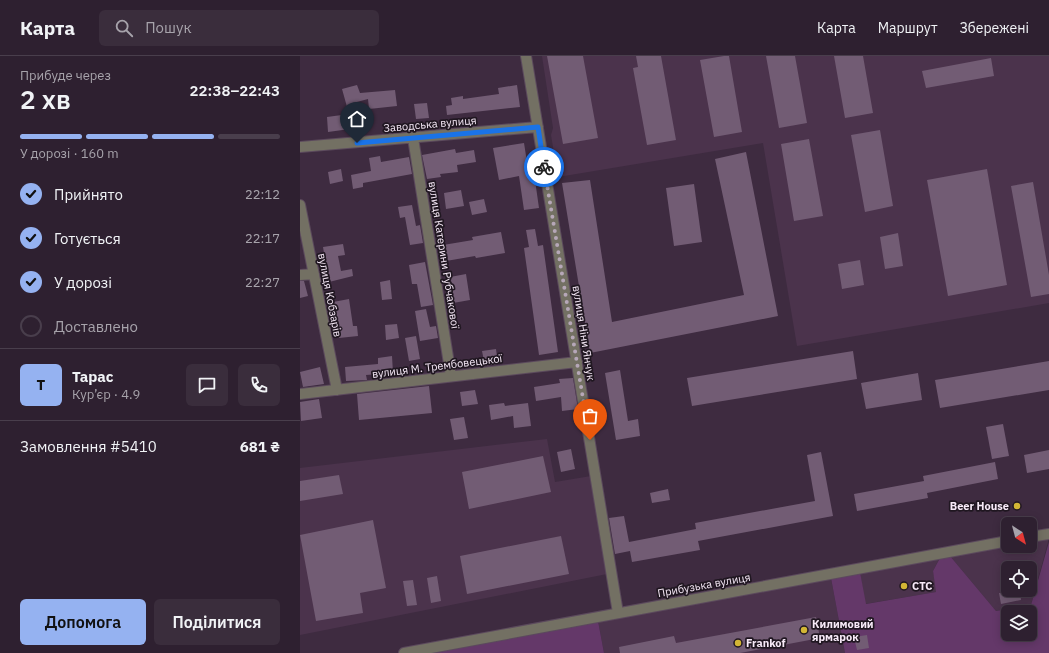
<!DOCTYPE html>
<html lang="uk">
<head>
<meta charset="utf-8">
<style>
	:root { --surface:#2e2030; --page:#3a2d3c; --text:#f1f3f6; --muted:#a7a3ab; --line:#493e4c; --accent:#95b2f1 }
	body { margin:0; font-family:"IBM Plex Sans",sans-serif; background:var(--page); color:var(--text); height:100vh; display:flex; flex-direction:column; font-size:15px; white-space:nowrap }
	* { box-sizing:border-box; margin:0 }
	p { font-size:13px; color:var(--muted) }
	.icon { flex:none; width:22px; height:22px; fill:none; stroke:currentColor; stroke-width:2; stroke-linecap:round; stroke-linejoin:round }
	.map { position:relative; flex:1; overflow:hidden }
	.details { display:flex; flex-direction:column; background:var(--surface); width:300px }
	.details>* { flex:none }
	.needle { width:26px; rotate:144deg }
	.tools { position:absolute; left:701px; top:461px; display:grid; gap:8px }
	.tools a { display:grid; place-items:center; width:36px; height:36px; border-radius:6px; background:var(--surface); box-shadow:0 2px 10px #0003,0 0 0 1px var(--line); font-size:20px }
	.pin { position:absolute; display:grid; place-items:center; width:34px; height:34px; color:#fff; margin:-41px -17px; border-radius:50% 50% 50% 0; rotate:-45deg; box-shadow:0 0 4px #0007 }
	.pin .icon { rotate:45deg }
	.courier { position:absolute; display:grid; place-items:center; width:40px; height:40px; margin:-20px; border:3px solid #1a73e8; border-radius:50%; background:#fff; color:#222; box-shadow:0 1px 5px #0007 }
	.headline em { font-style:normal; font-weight:600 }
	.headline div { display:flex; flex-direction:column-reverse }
	.headline { display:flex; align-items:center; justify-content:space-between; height:68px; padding:0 20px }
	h1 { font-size:26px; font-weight:600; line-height:30px }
	.bar { display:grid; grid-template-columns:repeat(4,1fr); gap:6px 4px; align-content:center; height:48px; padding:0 20px }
	.bar i { height:5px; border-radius:3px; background:var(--line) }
	.bar .active { background:var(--accent) }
	.bar p { grid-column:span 4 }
	.line { display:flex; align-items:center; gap:10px; padding:0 20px; border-top:1px solid var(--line) }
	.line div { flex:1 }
	.round { display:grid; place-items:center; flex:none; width:42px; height:42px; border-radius:6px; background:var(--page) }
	ol { padding:0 20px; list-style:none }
	li { display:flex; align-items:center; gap:12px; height:44px }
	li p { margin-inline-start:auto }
	li .icon { padding:4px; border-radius:50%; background:var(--accent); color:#111; stroke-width:4 }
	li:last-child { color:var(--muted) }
	li i { width:22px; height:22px; border:2px solid var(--line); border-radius:50% }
	.cta { display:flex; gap:8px; margin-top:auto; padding:8px 20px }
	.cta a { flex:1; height:46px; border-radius:6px; background:var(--accent); color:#111; font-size:16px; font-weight:600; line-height:46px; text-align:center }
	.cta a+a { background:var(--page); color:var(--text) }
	header { display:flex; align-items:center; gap:24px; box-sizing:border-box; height:56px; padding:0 20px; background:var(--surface); border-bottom:1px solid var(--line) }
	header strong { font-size:19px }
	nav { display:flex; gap:22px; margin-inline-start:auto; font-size:14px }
	.search { width:280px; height:36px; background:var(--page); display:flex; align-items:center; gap:10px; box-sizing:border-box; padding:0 14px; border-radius:6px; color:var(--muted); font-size:15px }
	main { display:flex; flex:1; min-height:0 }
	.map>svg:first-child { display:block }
</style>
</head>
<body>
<header>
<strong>Карта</strong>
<div class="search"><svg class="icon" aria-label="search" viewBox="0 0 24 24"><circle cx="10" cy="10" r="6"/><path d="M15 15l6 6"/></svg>Пошук</div>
<nav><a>Карта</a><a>Маршрут</a><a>Збережені</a></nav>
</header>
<main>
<section class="details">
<div class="headline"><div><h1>2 хв</h1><p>Прибуде через</p></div><em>22:38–22:43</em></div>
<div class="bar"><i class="active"></i><i class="active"></i><i class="active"></i><i></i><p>У дорозі · 160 m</p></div>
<ol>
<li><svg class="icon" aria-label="check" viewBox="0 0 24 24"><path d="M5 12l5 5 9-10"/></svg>Прийнято<p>22:12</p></li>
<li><svg class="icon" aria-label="check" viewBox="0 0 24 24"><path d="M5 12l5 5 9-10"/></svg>Готується<p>22:17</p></li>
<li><svg class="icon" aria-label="check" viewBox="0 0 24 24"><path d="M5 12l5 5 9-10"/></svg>У дорозі<p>22:27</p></li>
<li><i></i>Доставлено</li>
</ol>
<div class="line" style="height:72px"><b class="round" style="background:var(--accent);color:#111">Т</b><div><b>Тарас</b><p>Кур’єр · 4.9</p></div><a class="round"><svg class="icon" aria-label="chat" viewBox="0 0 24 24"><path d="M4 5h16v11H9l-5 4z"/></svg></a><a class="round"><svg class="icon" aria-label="phone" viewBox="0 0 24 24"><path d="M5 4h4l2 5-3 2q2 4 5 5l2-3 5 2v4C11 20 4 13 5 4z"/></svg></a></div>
<div class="line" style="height:52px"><div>Замовлення #5410</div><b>681 ₴</b></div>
<div class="cta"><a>Допомога</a><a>Поділитися</a></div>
</section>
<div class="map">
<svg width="749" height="597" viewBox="0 0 749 597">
	<rect width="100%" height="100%" fill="#3e2b40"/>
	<path fill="#4b334c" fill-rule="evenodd" d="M242 0H749V247L497 290 463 87 258 121 251 79 253 72Z
		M247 383 255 426 291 420 307 518 0 579V412Z
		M749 482 731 549 696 555 650 500 708 490H730V485ZM708 512H730V534H708Z
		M640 502 633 515 637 536 565 548 560 516Z
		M531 522 545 597H304L298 565Z"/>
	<path fill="#643869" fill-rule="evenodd" d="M749 486V597H545L531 522 560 516 566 548 636 536 633 515 640 502 650 500 696 555 731 549ZM708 556H730V578H708Z
		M298 565 304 597H127Z"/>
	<path fill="#725c74" d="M247 0H283L298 82 263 88Z
		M336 0H361L376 84 347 89 333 12 338 11Z
		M424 0H429L442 76 414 81 400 4Z
		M466 0H495L507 67 479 72Z
		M534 0H563L573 57 545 62Z
		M691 2 694 20 626 32 622 15Z
		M57 29 60 37 95 34 97 50 69 53 68 43 53 47 57 72 28 76 27 61 49 58 42 33Z
		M217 29 220 51 147 59 146 50 152 49 151 42 163 40V43L199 38 198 32Z
		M127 47 129 62 116 63 114 48Z
		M580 74 593 150 565 156 551 79Z
		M509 83 523 160 494 165 481 88Z
		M224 87 230 125 235 124 239 152 224 154 219 120 199 124 193 92Z
		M155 93 156 97 174 94 176 106 157 109 158 116 140 118 141 121 127 123 122 99Z
		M446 96 478 260 290 297 262 127 290 124 312 266 444 239 415 103Z
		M80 100 81 106 109 101 112 118 63 127V131L53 133 51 119 71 115 69 102Z
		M41 113 43 125 30 128 28 116Z
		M687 113 707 229 648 240 627 124Z
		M733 126 749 219V238L731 241 711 130Z
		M394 128 402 186 374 190 366 132Z
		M161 134 164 150 146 153 144 137Z
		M184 143 187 156 172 159 169 146Z
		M112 149 116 170 120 169 123 187 110 189 105 161 100 162 98 151Z
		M235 173 238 190 243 189 258 296 239 299 224 192 229 191 226 174Z
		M201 176 205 197 176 202 175 200 146 205 143 189 173 184 172 181Z
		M598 177 603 210 585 213 580 181Z
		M43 188 45 199 38 200 41 215 52 213 53 220 29 226 23 191Z
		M560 204 564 229 542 233 538 208Z
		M125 206 133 249 121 251 117 228H112L109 209Z
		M166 218 170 244 153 247 150 221Z
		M90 224 92 243 82 244 80 226Z
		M0 225H4L8 240 0 242Z
		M49 243 53 270H57L58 280 39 282 37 260H35L33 246Z
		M126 253 130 271 136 270 138 282 120 285 115 255Z
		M97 268 99 282 86 284 85 269Z
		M116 280 120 303 109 305 105 282Z
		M196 293 198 308 185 310 182 295Z
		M553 295 557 323 392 350 387 322Z
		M92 300 93 317 66 319 67 324 46 325 45 311 78 308V302Z
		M749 305V334L640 352 635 324Z
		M20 311 24 328 3 331 0 316Z
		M320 314 328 365 338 363 340 380 316 384 305 317Z
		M618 317 622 344 566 353 561 327Z
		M273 322 278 353 262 355 261 341 236 345 234 331 260 327 259 323Z
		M129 330 132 357 59 364 57 338Z
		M175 334 178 348 162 350 160 336Z
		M19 343 22 362 1 365 0 346Z
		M204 347 205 350 228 347 231 370 214 372 213 360 191 364 189 349Z
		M164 361 168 382 154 384 150 363Z
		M703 368 709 400 692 403 686 371Z
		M271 393 275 413 261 416 257 396Z
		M749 394V413L727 417 724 399Z
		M521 396 533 460 398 485 400 494 332 506 330 495 315 498 309 462 324 460 329 486 396 473 395 467 515 445 507 399Z
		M243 400 251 436 169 453 162 416Z
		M695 406 698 423 627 437 628 442 557 455 554 438 624 425 623 420Z
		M39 419 43 438 0 445V425Z
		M368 433 370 444 352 447 350 437Z
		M73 464 86 532 60 537 63 557 16 565 0 479Z
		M261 480 269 518 167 538 160 500Z
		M708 509V534H720L721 544 701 548 699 537H704L700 511Z
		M137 520 141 545 131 547 127 522Z
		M113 524 117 549 107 550 103 525Z
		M516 561 520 582 440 597H320L319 591 374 580 376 587Z
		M567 579 569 592 557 594 554 581Z"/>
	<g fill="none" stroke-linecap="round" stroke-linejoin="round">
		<g stroke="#5c4a5d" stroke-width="12">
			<path id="minor" d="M226 0 318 557
				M113 82 151 320
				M0 91 238 71
				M0 149 37 334
				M0 219 14 218
				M0 338 277 306
				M730 481 749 478
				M104 597 708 485"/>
		</g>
		<use href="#minor" stroke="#737063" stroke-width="10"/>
	</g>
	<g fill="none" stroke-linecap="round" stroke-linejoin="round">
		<path stroke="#b6a7b8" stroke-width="4" stroke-dasharray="0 7.2" d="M244 111 290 384"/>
		<path stroke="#1a73e8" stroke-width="5" d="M57 87 238 71 244 111"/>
	</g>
	<g fill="#d3b635" stroke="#201721" stroke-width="1.5">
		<circle cx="717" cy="450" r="4"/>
		<circle cx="604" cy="530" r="4"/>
		<circle cx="504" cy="574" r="4"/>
		<circle cx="438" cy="587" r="4"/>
	</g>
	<g text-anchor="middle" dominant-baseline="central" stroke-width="3.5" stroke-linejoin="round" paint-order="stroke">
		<g font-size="11" fill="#f7eaf8" stroke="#201721">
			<text transform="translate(130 68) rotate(-5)">Заводська вулиця</text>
			<text transform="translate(144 199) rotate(81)">вулиця Катерини Рубчакової</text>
			<text transform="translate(30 239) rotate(79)">вулиця Кобзарів</text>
			<text transform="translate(284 277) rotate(81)">вулиця Ніни Янчук</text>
			<text transform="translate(137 310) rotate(-7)">вулиця М. Трембовецької</text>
			<text transform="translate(404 529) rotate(-10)">Прибузька вулиця</text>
		</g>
		<g font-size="11" font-weight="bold" fill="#f7eaf8" stroke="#201721" text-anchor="start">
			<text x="709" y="450" text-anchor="end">Beer House</text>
			<text x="612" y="530">СТС</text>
			<text x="512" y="568">Килимовий<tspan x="512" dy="13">ярмарок</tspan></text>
			<text x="446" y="587">Frankof</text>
		</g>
	</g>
</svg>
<div class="tools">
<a><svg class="needle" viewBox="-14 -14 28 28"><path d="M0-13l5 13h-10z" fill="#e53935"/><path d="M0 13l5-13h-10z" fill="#a7a3ab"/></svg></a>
<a><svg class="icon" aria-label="locate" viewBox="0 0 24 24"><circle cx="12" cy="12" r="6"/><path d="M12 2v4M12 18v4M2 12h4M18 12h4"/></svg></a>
<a><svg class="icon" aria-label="layers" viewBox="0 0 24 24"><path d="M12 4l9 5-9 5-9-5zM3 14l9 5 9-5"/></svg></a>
</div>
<div class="pin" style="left:290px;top:384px;background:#ea580c"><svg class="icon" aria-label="bag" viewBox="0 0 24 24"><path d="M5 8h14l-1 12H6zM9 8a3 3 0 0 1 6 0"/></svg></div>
<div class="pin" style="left:57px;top:87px;background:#1f2937"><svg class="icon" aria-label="home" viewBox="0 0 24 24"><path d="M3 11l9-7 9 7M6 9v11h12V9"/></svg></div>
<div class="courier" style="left:244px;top:111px"><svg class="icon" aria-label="bike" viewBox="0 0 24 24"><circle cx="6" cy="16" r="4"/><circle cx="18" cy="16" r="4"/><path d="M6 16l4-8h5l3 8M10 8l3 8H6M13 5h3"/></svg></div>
</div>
</main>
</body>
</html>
